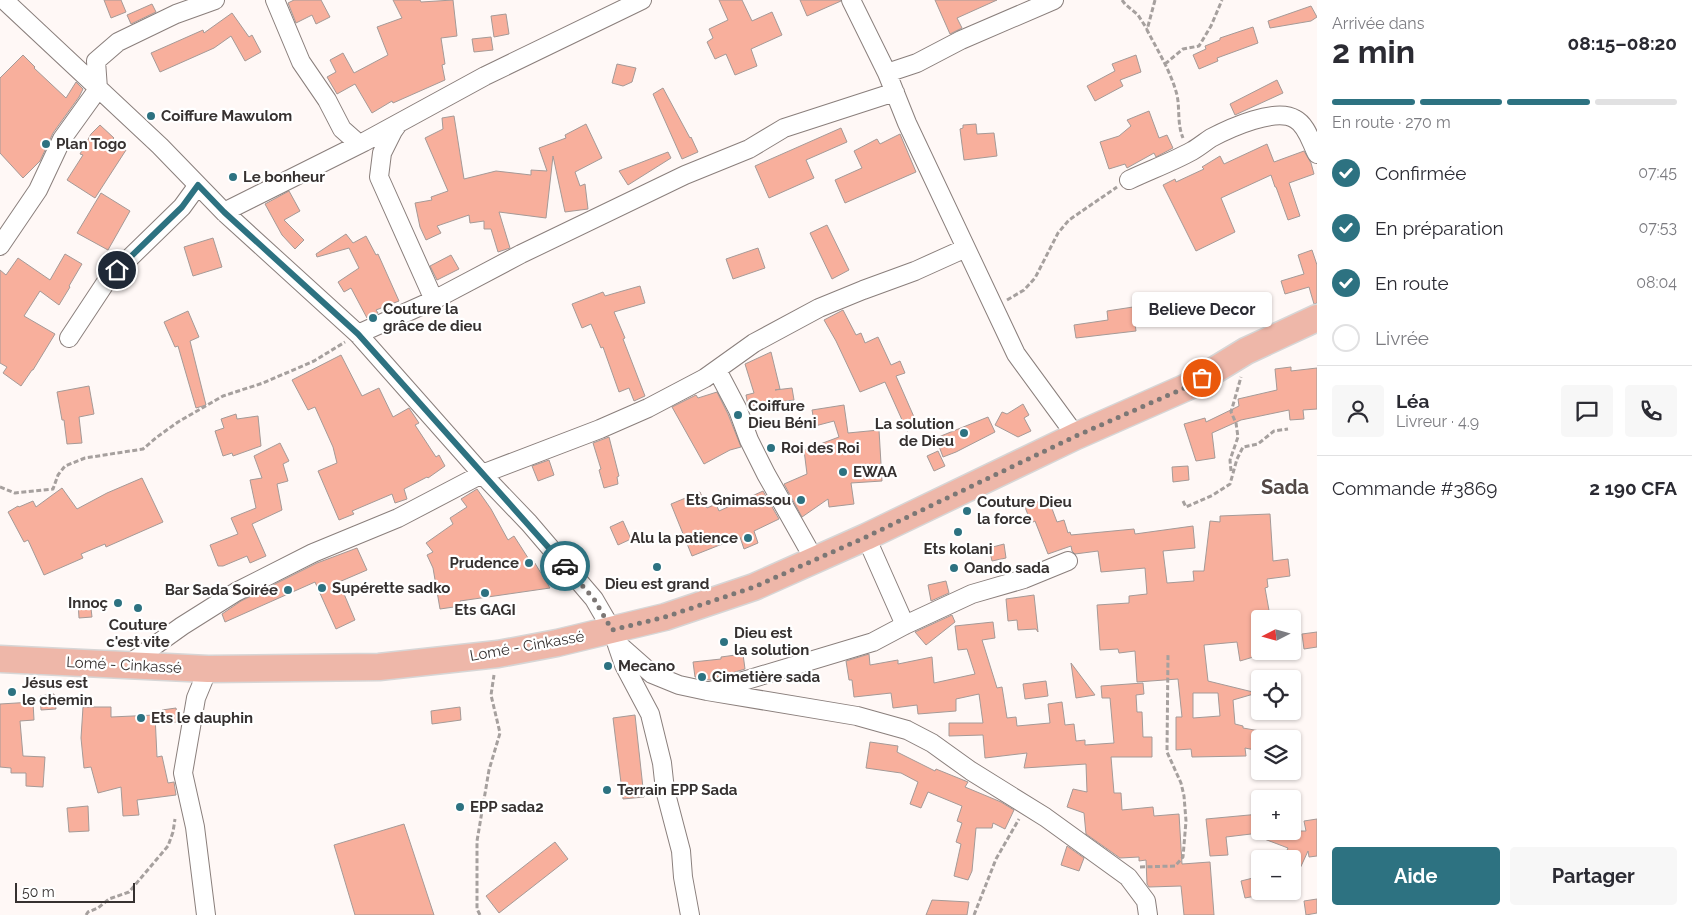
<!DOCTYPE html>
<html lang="fr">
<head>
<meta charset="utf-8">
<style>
	:root { --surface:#fff; --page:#f7f7f7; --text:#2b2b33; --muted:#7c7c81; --line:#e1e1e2; --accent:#2d7281 }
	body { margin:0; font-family:Raleway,sans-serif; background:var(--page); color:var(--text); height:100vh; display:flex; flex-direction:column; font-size:19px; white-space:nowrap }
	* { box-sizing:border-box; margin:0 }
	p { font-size:16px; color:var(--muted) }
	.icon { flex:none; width:28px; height:28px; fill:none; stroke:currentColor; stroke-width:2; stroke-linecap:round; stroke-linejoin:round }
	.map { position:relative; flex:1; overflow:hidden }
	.side { display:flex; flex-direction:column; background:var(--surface); width:375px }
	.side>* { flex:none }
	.needle { width:32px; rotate:264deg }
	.controls { position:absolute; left:1251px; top:610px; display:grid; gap:10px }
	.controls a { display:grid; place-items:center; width:50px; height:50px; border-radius:5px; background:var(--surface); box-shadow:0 1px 4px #0004; font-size:25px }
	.scale { position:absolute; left:15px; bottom:12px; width:120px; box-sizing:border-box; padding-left:5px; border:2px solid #363130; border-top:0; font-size:14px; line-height:18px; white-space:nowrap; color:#363130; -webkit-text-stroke:4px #fff; paint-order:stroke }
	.pin { position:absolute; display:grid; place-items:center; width:42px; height:42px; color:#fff; margin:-21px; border:2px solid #fff; border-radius:50%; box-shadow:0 1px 5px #0007 }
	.courier { position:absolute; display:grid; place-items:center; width:50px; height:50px; margin:-25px; border:4px solid #2d7281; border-radius:50%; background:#fff; color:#222; box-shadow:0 1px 6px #0007 }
	.bubble { position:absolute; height:35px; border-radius:5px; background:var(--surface); box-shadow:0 1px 4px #0004; font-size:16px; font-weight:700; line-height:35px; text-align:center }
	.head em { font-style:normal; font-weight:700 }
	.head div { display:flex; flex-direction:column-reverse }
	.head { display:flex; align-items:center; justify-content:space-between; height:85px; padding:0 15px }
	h1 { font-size:32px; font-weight:700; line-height:38px }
	.bar { display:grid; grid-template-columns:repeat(4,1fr); gap:8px 5px; align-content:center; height:60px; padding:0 15px }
	.bar i { height:6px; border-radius:4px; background:var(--line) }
	.bar .current { background:var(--accent) }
	.bar p { grid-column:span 4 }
	.line { display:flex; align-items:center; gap:12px; padding:0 15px; border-top:1px solid var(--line) }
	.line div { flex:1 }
	.round { display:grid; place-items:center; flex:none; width:52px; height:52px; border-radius:5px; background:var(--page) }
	ol { padding:0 15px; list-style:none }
	li { display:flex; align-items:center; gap:15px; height:55px }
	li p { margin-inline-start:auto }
	li .icon { padding:5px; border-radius:50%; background:var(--accent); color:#fff; stroke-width:4 }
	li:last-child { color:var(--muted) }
	li i { width:28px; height:28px; border:2px solid var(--line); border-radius:50% }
	.primary-button { display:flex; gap:10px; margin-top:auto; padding:10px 15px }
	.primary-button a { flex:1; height:58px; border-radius:5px; background:var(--accent); color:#fff; font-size:20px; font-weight:700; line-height:58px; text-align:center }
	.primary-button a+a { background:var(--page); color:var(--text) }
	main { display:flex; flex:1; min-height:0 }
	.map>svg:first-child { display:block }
</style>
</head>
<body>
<main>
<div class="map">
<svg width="1317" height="915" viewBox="0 0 1317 915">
	<rect width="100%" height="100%" fill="#fff8f6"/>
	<path fill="#f8af9c" stroke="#a59a97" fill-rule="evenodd" d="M104 0H121L126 12 111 18Z
		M294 0H321L330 17 316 24 312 15 296 23 288 3Z
		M393 0H420L421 2 453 0 457 36 441 38 445 64 442 65 445 80 393 103 392 101 372 113 355 84 337 94 327 77 336 72 330 60 343 53 354 73 388 55 377 27 402 18Z
		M719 0H742L752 21 772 12 782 35 751 49 757 66 735 75 726 54 715 59 707 42 713 38 709 29 728 20Z
		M800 0H840L841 1 807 16Z
		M935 0H997L957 18 962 28 950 34Z
		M152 4 156 12 131 24 127 15Z
		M1311 6 1317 17 1311 21 1270 28 1268 21Z
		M232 13 249 37 252 35 261 52 245 61 231 36 214 48 160 72 151 53 203 30 204 33Z
		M506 14 509 34 494 37 491 16Z
		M1253 27 1258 43 1217 58 1218 61 1199 69 1193 55 1206 49 1205 46 1220 40V38Z
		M491 37 493 50 474 52 472 39Z
		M23 55 35 67 34 68 66 98 76 82 83 89 79 97 53 133 40 161 23 178 0 153V78Z
		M1136 55 1141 72 1120 80 1123 86 1095 101 1087 86 1115 71 1112 64Z
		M617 64 636 68 632 82 623 86 612 83Z
		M1277 80 1283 93 1235 115 1230 104Z
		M663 88 690 138 691 137 698 152 682 159 653 94Z
		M1149 111 1159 138 1167 135 1173 148 1156 157 1154 153 1127 168 1125 164 1109 169 1100 142 1119 136 1131 126 1127 120Z
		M454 116 464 179 496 171 531 175V170L547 171 539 148 566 138 565 135 586 124 602 158 575 172 580 186 585 184 588 209 565 212 553 156 546 218 499 212 510 248 498 252 491 229H484V221L470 223 469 215 437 226 441 233 426 240 420 227 415 203 432 200 431 197 448 191 425 138 443 129 442 118Z
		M976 124 977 134 994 133 997 156 964 160 960 129 963 128V125Z
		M100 125 114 138 112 140 126 150 95 198 67 180 83 155 80 154 91 134Z
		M841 128 847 142 806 160 814 178 769 198 755 166Z
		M900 134 916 172 845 203 835 180 862 168 854 151 877 139 880 144Z
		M1267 144 1274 162 1304 151 1311 163 1314 174 1289 183 1300 216 1288 220 1276 187H1275L1271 175 1221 198 1235 232 1196 251 1163 185 1175 179 1176 182 1204 169 1202 167 1220 156 1224 164Z
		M668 152 671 158 628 185 619 171Z
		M289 191 300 211 284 220 304 240 295 249 282 235 265 204Z
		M101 193 130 211 108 250 77 233Z
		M827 225 849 270 832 279 810 233Z
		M346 234 353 243 366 236 376 255 378 254 399 301 376 310 378 313 367 318 351 288 344 292 338 282 359 268 349 248 317 257 316 254Z
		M213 238 222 267 193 276 184 247Z
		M758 248 765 268 733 279 726 259Z
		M1312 250 1317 265V303L1314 304 1309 287 1285 294 1281 281 1304 274 1298 255Z
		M65 254 82 264 69 286 70 287 59 305 40 291 24 316 55 334 33 370H32L21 386 3 373 7 367 0 363V270L6 275 18 258 50 280Z
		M451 255 459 269 437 280 430 266Z
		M640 286 645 303 614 312 625 338 623 339 645 396 634 401 629 388 619 392 603 347 601 348 591 324 582 328 572 304 603 292 605 296Z
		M1133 307 1136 331 1076 338 1074 325 1108 320 1107 311Z
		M843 310 856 335 861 333 865 343 878 337 891 365 900 361 905 373 896 376 918 426 907 431 885 382 860 392 836 341 824 320Z
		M188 311 199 337 190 341 206 405 196 408 178 346 175 347 164 322Z
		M771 352 780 389 775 390 792 388 794 400 748 406 746 395 754 393 745 364Z
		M341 355 362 396 379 388 393 417 409 408 419 423 415 425 436 457 439 455 445 466 428 478 427 477 404 489 407 499 395 503 392 494 352 511 354 514 339 520 318 471 337 463 333 447 315 407 308 410 292 380Z
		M1291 367V371L1317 368V409L1303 410 1304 419 1290 420 1289 410 1241 420 1212 433 1215 458 1196 461 1184 424 1205 418 1206 422 1239 406 1238 399 1277 390 1275 369Z
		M89 386 94 414 79 417 82 443 67 444 64 420H62L57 392Z
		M717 392 728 414 741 447 730 450 704 464 672 407 696 395 698 398Z
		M1023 404 1029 415 1024 418 1031 431 1018 437 995 425 1002 412 1007 414Z
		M844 405 848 433 879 430 882 481 851 483 854 504 829 507 828 499 802 517 784 484 807 474 804 450 839 437 834 421 815 426 812 410Z
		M236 414 237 419 258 416 261 446 233 456 232 453 223 456 215 431 224 428 221 419Z
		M988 417 995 432 956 452 943 457 936 438Z
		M609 437 619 476 617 477 618 484 604 488 599 470 601 469 593 443Z
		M280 443 289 461 283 464 288 481 277 484 282 510 252 524 266 556 250 563 247 556 223 566H218L210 545 238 534 231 518 256 508 250 480 262 478 254 456Z
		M938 451 945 466 934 471 927 456Z
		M549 460 554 475 538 481 532 466Z
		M1188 466 1189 480 1173 482 1172 467Z
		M142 478 163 522 106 547 105 544 81 554 83 558 44 575 28 540 24 542 8 512 18 506 19 507 33 501 36 507 62 488 77 509 107 493Z
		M477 489 491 509 508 540 514 536 530 561 533 560 550 588 460 601 461 606 440 609 433 568 427 555 433 552 426 543 453 524 450 518 467 507 461 499Z
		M763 491 779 519 754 531 758 543 744 549 740 537 692 556 671 504 700 492 707 508 716 504 719 511Z
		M1048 498 1057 522 1064 520 1068 533 1070 532 1071 535 1134 529 1135 534 1193 526 1195 548 1163 551 1167 583 1194 581 1193 571H1204L1210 521 1220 522V516L1270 514 1273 561 1288 559 1290 576 1267 579 1268 587 1265 588 1270 616 1260 618V655L1240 661 1237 642 1204 645 1208 681 1257 693 1233 700 1235 724 1243 726V728L1260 731V751L1245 748 1246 756 1192 757 1191 749 1176 750V717H1182L1178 679 1137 682 1135 651 1119 653 1118 649 1100 650 1097 605 1129 603V596L1147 594 1145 568 1101 572 1098 551 1075 554 1072 551 1071 546 1048 554 1035 521 1031 523 1025 507ZM1193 693H1218L1220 716 1193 718Z
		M623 521 631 539 618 545 610 527Z
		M1004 544 1006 558 992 561 989 548Z
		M357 548 367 570 339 582 355 620 336 629 315 582 225 622 222 614 241 601 317 563Z
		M946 581 949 593 931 601 928 585Z
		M1034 595 1038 632 1036 629 1018 630 1017 620 1008 621 1006 599Z
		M90 600 92 617 79 618 78 602Z
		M952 615 955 622 926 645 915 632Z
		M993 622 995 638 982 640 997 688 1002 687 1007 718 1016 717 1017 726 1050 723 1048 704 1062 702 1065 725 1074 724 1076 741 1085 740V745L1114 743 1110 698H1102L1101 686 1143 683 1144 694 1136 695 1137 712H1142L1143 737H1152V757H1111L1114 793H1121L1122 810 1153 807 1154 816 1179 814 1182 864 1210 862 1214 915H1184L1181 886 1149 887 1147 884 1146 860 1139 861V857L1120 858 1086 834 1084 813 1067 807 1073 789 1087 792 1086 764 1024 768 1027 753 985 758 983 735 949 736V723H983L979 694 956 699V711L918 714 917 705 893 708 891 693 854 697 852 680H849L846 661 869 654 870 665 898 660V664L932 657 934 683 975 674 967 649 958 650 955 626Z
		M1317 632V647L1304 649 1302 634Z
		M743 654 745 669 709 680 695 677 693 662 721 659V657Z
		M1071 663 1095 695 1076 698Z
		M1046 681 1048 696 1025 699 1023 684Z
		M54 694 56 709 41 710 40 696Z
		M33 702 34 720 20 721 23 756 45 757 43 787 26 786V773H11V768L0 767V704Z
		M83 707H111V717L155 715 157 757 162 756 168 783 174 782 176 795 137 800 139 815 123 816 121 787 98 793 91 767 84 768 81 738Z
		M460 707 461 720 432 724 431 711Z
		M176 708 178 722 163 723 162 710Z
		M635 715 644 797 623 799 613 718Z
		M870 742 898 746 897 752 935 771 936 769 968 782 965 787 1001 802 1014 810 1005 829 993 823 992 828H976L972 871 968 880 954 876 961 844 956 842 962 823 957 821 962 806 928 792 921 808 910 804 918 782 901 773 866 768Z
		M88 806 89 831 69 832 67 808Z
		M1260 814V831H1306L1304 821 1317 819V856L1309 857 1308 851 1292 886V859H1283L1288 848 1251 834 1226 837 1228 855 1210 856 1206 819Z
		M404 824 434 915H355L334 845Z
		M555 842 568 859 499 913 486 896Z
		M1067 846 1084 858 1079 871 1061 865Z
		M1257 877 1261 895 1245 898 1241 881Z
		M1317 899V913L1306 915 1304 901Z
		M932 900 969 902 967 915H926Z"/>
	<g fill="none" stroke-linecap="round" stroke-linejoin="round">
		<g stroke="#8a7f7c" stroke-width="20">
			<path id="minor" d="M4 0 160 146 224 212 358 334 482 474 529 523 594 599 612 630 624 665 650 714 662 763 665 790 681 851 683 877 690 915
				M275 0 301 62 327 100 342 129 359 144
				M851 0 887 73 907 123 1016 354 1076 436
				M887 73 917 63 961 40 1054 0
				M398 124 393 131 382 153 379 177 434 300
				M1129 180C1150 170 1172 162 1192 151 1199 147 1205 142 1211 138 1230 128 1276 107 1295 119 1307 125 1311 143 1317 154
				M224 212 364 142 485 76 642 0
				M0 246 38 190 62 139 98 89 96 61 118 42 176 14 215 0
				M358 334 434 300 521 254 685 175 749 149 784 128 895 92
				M69 338 108 279 182 207 198 185
				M717 370 738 410 749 440 766 474 814 559
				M866 537 905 625
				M618 644 652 674 679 685 707 691 857 716 907 730 932 743 971 771 1045 817 1128 877 1146 901 1148 915
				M126 666 182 626 236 592 313 553 398 518 482 474 600 429 648 408 705 378 754 343 819 308 863 290 915 271 966 248
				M710 691 873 642 905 625 972 594 1024 579 1068 561
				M206 915 195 827 183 773 196 698 208 669"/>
		</g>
		<g stroke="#d7d6d6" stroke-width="29">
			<path id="highway" d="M0 659 208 669 379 667 498 654 557 643 665 617 754 587 866 537 1076 436 1187 387 1246 351 1317 318"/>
		</g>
		<path stroke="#a6a09e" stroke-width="3" stroke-dasharray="5 2.5" stroke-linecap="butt" d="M1122 0 1125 4 1138 15 1147 29
			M1155 0 1147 30C1158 51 1171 72 1177 95 1180 109 1177 124 1183 138
			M1165 64 1183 49 1199 46 1211 26 1222 0
			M1007 300 1024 290 1035 278 1058 233 1069 220 1117 187
			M1231 471 1230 460 1238 437 1236 423 1231 412 1241 377
			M0 487 15 493 53 489 58 475 65 466 85 458 143 449 157 437 178 422 223 396 263 383 314 361 345 342
			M1183 501 1186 507 1213 495 1230 484 1237 459 1243 447 1258 444 1274 431 1288 429
			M1140 867 1175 866 1183 857 1186 821 1184 796 1181 783 1167 752 1168 655
			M86 915 88 912 98 908 109 899 129 892 168 846 173 832 175 819
			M480 915 477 909V841L489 770 500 733 491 695 494 675
			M974 915 996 859 1019 819"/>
		<use href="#minor" stroke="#fff" stroke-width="18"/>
		<use href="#highway" stroke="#eeb7a9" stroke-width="26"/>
	</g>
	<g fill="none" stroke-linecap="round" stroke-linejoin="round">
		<path stroke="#7c7775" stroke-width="5" stroke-dasharray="0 9" d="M565 566 594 599 612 630 665 617 754 587 866 537 1076 436 1187 387 1202 378"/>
		<path stroke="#2d7281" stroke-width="6" d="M117 270 182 207 198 185 224 212 358 334 565 566"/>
	</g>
	<g fill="#2d7281" stroke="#fff" stroke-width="2">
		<circle cx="151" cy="116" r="5"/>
		<circle cx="46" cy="144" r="5"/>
		<circle cx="233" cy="177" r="5"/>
		<circle cx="373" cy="318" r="5"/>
		<circle cx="738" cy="415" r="5"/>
		<circle cx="964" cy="433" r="5"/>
		<circle cx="771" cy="448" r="5"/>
		<circle cx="843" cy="472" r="5"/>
		<circle cx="801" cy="500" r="5"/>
		<circle cx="967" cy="511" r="5"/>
		<circle cx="958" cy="532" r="5"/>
		<circle cx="748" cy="538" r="5"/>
		<circle cx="529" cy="563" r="5"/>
		<circle cx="657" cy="567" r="5"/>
		<circle cx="954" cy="568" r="5"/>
		<circle cx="322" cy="588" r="5"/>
		<circle cx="288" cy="590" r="5"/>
		<circle cx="485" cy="593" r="5"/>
		<circle cx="118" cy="603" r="5"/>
		<circle cx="138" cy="608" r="5"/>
		<circle cx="724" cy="642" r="5"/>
		<circle cx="608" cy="666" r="5"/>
		<circle cx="702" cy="677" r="5"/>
		<circle cx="12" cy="692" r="5"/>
		<circle cx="141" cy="718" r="5"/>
		<circle cx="607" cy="790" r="5"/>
		<circle cx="460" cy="807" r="5"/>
	</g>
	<g text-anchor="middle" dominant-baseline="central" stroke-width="4.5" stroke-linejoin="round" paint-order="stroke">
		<g font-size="15" font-weight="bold" fill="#363130" stroke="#fff" text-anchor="start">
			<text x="161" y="116">Coiffure Mawulom</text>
			<text x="56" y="144">Plan Togo</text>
			<text x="243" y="177">Le bonheur</text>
			<text x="383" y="309">Couture la<tspan x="383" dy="17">grâce de dieu</tspan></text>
			<text x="748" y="406">Coiffure<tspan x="748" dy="17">Dieu Béni</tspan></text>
			<text x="954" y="424" text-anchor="end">La solution<tspan x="954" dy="17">de Dieu</tspan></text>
			<text x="781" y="448">Roi des Roi</text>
			<text x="853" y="472">EWAA</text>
			<text x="791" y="500" text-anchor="end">Ets Gnimassou</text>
			<text x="977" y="502">Couture Dieu<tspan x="977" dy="17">la force</tspan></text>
			<text x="738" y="538" text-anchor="end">Alu la patience</text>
			<text x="958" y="549" text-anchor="middle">Ets kolani</text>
			<text x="519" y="563" text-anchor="end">Prudence</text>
			<text x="964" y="568">Oando sada</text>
			<text x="657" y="584" text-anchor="middle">Dieu est grand</text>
			<text x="332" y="588">Supérette sadko</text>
			<text x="278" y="590" text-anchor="end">Bar Sada Soirée</text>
			<text x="108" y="603" text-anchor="end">Innoç</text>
			<text x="485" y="610" text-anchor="middle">Ets GAGI</text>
			<text x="138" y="625" text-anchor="middle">Couture<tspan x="138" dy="17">c'est vite</tspan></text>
			<text x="734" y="633">Dieu est<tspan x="734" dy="17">la solution</tspan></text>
			<text x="618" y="666">Mecano</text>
			<text x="712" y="677">Cimetière sada</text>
			<text x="22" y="683">Jésus est<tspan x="22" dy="17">le chemin</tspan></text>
			<text x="151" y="718">Ets le dauphin</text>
			<text x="617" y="790">Terrain EPP Sada</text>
			<text x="470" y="807">EPP sada2</text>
		</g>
		<g font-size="15" fill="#363130" stroke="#fff">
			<text transform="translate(527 646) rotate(-10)">Lomé - Cinkassé</text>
			<text transform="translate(124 665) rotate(3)">Lomé - Cinkassé</text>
		</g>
		<g font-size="20" font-weight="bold" fill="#534946" stroke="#fff">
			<text x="1285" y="487">Sada</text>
		</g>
	</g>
</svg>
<div class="controls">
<a><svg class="needle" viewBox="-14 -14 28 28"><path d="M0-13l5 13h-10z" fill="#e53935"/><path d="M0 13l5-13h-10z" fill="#7c7c81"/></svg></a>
<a><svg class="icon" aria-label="locate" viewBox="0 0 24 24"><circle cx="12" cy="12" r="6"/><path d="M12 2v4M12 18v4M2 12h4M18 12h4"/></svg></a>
<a><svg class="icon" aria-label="layers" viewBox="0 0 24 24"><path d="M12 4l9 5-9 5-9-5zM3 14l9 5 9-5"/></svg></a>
<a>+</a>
<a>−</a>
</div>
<div class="scale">50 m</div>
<div class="pin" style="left:1202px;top:378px;background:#ea580c"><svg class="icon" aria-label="bag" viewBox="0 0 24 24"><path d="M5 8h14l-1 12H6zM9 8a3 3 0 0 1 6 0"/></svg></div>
<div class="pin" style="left:117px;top:270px;background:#1f2937"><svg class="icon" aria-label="home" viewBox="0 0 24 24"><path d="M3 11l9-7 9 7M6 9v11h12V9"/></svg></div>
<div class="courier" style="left:565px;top:566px"><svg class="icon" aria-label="car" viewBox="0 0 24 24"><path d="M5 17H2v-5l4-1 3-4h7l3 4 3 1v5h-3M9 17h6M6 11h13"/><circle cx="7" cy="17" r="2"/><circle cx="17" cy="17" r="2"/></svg></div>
<div class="bubble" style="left:1132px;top:292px;width:140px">Believe Decor</div>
</div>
<section class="side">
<div class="head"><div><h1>2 min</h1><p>Arrivée dans</p></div><em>08:15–08:20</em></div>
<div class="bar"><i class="current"></i><i class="current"></i><i class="current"></i><i></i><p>En route · 270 m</p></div>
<ol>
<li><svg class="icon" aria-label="check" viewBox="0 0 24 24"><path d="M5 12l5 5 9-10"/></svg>Confirmée<p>07:45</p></li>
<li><svg class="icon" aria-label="check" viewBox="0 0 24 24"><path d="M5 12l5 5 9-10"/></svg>En préparation<p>07:53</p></li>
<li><svg class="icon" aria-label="check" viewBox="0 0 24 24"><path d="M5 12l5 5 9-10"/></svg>En route<p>08:04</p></li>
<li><i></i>Livrée</li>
</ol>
<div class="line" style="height:90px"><a class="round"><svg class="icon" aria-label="person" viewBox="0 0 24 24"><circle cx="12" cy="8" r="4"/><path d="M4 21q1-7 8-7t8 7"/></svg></a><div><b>Léa</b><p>Livreur · 4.9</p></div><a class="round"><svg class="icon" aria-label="chat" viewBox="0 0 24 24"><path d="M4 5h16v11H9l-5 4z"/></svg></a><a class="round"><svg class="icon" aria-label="phone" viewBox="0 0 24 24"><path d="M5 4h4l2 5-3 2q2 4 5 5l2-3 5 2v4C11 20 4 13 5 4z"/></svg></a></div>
<div class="line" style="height:65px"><div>Commande #3869</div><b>2 190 CFA</b></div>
<div class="primary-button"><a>Aide</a><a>Partager</a></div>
</section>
</main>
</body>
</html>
